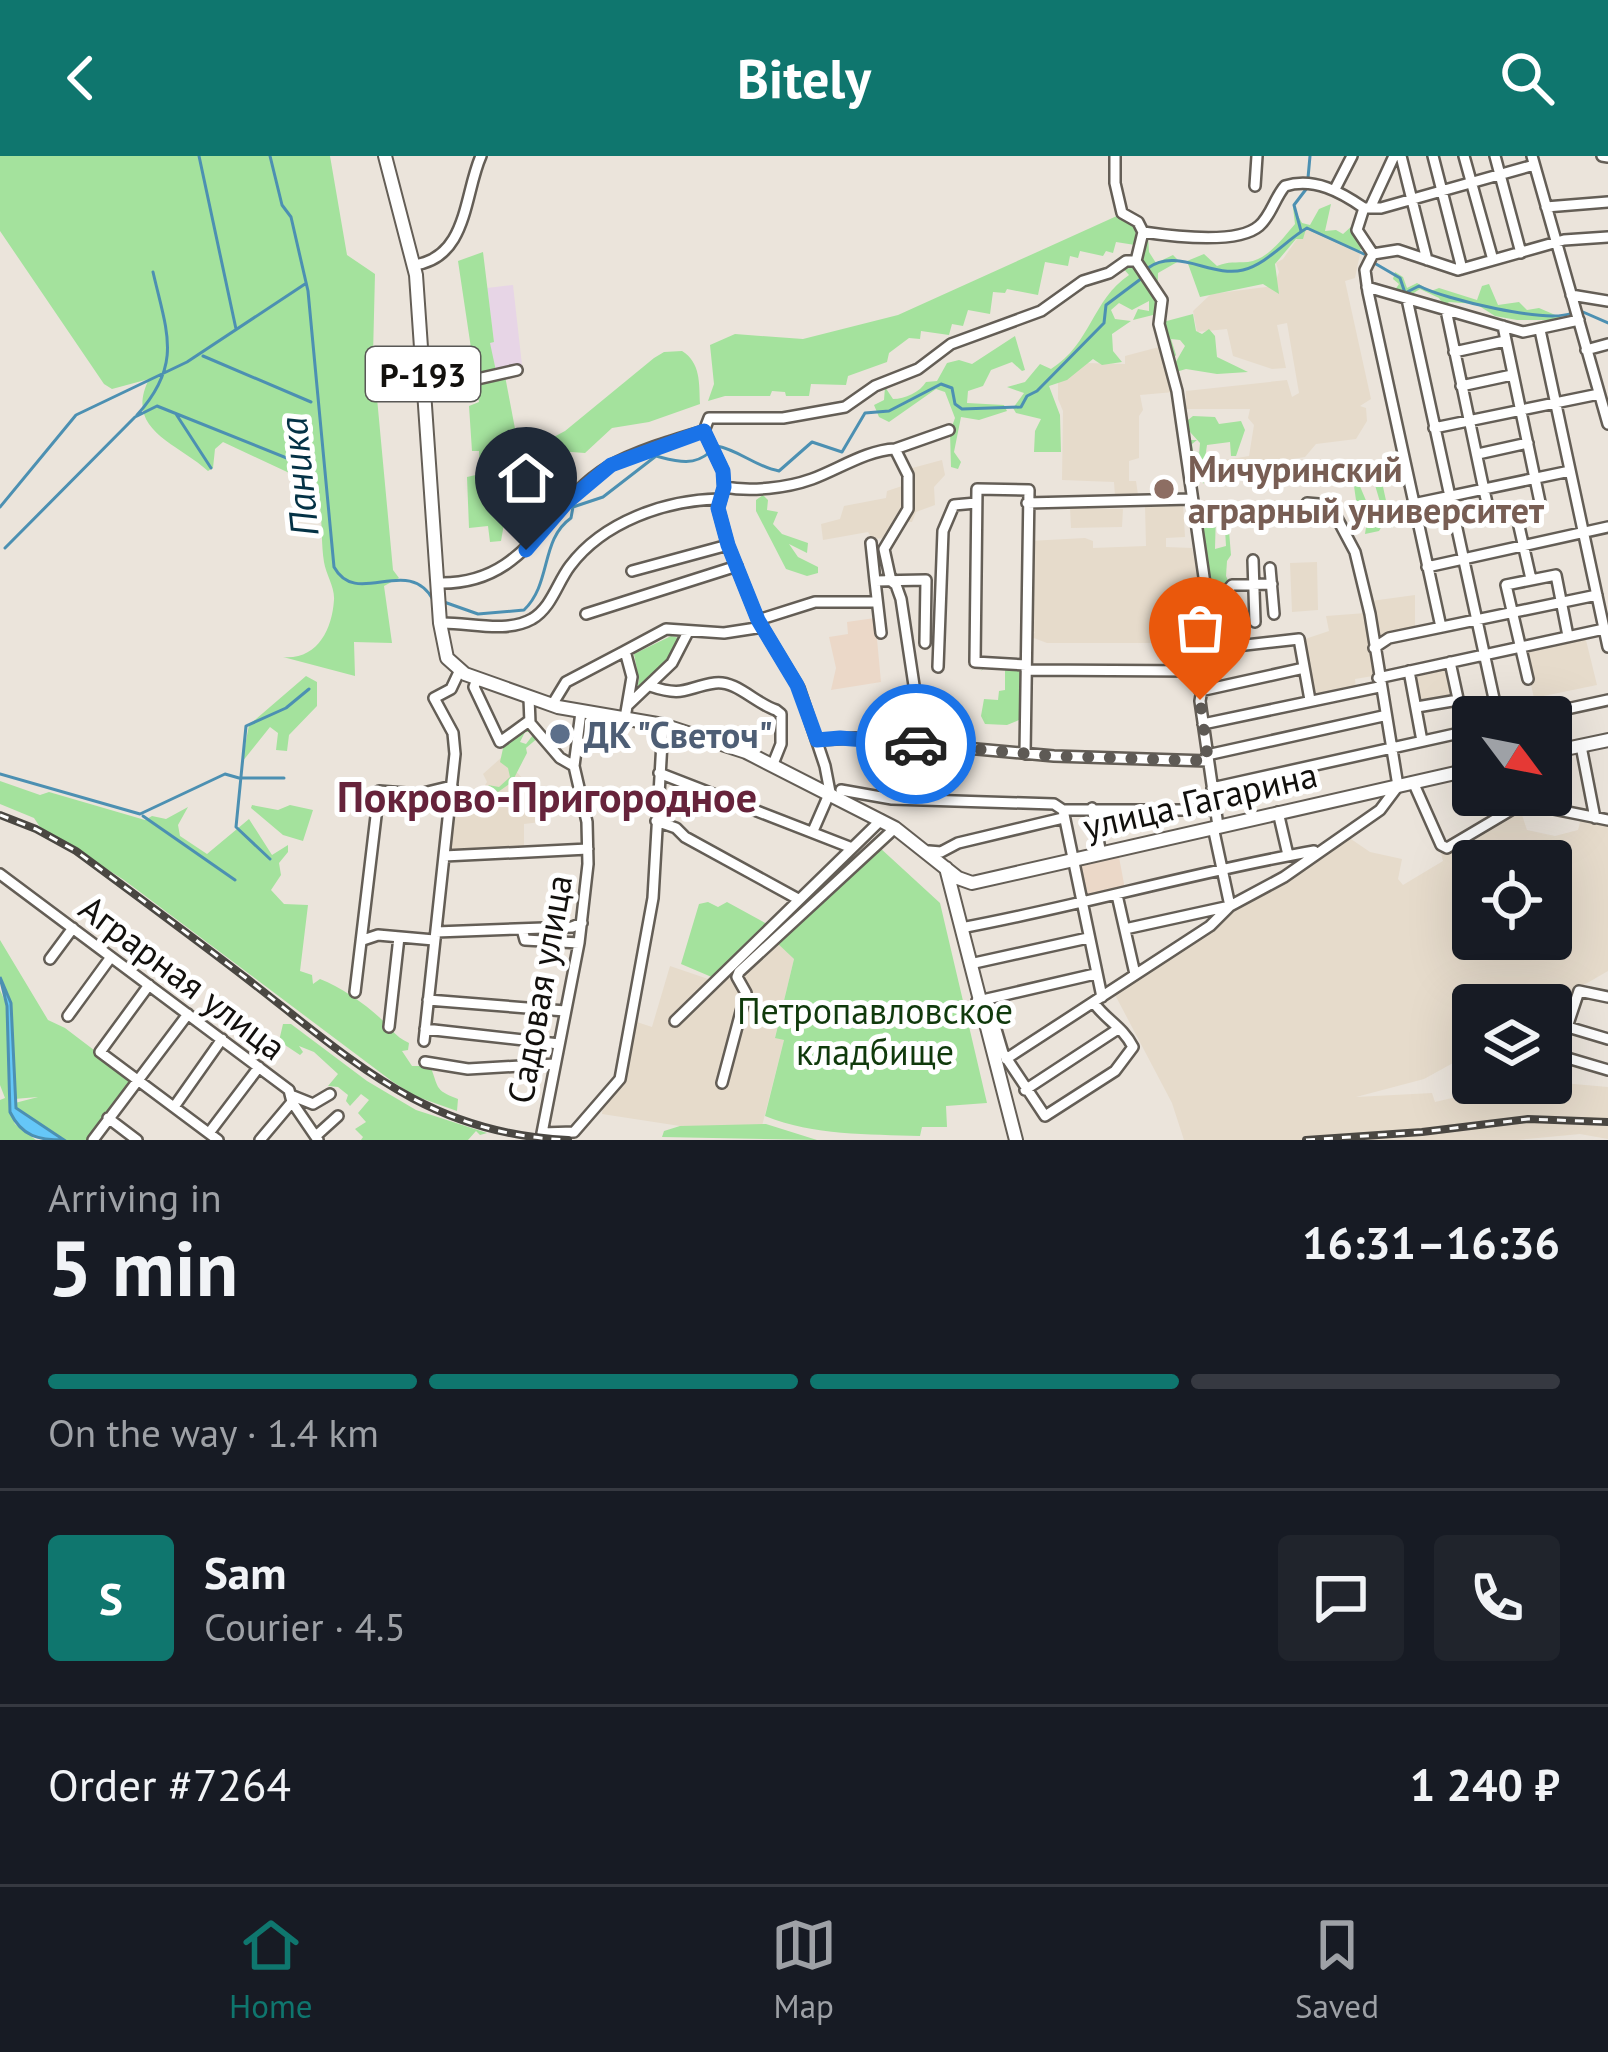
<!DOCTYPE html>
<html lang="en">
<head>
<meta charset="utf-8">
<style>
	:root { --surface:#171b24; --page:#20242c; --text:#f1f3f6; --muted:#9ea1a6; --line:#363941; --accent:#0f766e }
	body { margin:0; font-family:"PT Sans",sans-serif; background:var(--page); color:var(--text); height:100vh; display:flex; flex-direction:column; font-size:45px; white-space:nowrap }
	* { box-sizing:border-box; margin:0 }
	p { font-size:39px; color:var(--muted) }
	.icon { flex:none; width:66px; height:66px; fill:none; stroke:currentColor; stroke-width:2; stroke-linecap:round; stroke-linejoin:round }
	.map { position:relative; height:984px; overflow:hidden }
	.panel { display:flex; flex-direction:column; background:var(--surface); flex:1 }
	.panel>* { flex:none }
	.needle { width:78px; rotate:122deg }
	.tools { position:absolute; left:1452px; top:540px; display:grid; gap:24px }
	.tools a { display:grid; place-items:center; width:120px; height:120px; border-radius:12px; background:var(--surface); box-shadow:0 12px 48px #0002; font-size:60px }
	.pin { position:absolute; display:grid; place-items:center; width:102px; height:102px; color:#fff; margin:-123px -51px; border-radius:50% 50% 50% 0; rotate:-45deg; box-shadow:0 0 12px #0007 }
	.pin .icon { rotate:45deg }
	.courier { position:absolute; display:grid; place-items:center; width:120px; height:120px; margin:-60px; border:9px solid #1a73e8; border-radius:50%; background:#fff; color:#222; box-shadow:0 3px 15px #0007 }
	.overview em { font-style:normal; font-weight:600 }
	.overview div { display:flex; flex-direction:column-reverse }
	.overview { display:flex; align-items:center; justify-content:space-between; height:204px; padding:0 48px }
	h1 { font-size:78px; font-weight:600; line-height:90px }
	.bar { display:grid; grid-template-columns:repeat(4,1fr); gap:18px 12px; align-content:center; height:144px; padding:0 48px }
	.bar i { height:15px; border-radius:9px; background:var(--line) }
	.bar .active { background:var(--accent) }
	.bar p { grid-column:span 4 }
	.line { display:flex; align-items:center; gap:30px; padding:0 48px; border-top:3px solid var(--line) }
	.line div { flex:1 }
	.round { display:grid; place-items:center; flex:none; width:126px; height:126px; border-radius:12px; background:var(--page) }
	header { display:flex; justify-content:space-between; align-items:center; height:156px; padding:0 48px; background:var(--accent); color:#fff; font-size:54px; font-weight:600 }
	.tab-bar { display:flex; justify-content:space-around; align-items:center; height:168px; border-top:3px solid var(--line); background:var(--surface); font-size:33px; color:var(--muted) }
	.tab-bar a { display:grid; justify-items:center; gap:6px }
	.tab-bar .active { color:var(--accent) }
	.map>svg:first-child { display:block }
</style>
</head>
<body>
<header><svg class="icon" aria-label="back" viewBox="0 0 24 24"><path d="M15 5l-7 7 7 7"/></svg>Bitely<svg class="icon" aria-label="search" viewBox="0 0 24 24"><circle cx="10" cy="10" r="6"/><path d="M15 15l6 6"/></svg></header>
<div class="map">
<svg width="1608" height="984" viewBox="0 0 1608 984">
	<rect width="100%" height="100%" fill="#ebe4db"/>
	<path fill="#e7d5e6" d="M513 129 522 209 496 215 489 187 494 185 487 132Z"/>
	<path fill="#e6dbcb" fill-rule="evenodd" d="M1306 70 1360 98 1355 122 1345 125 1371 243 1360 250 1366 252 1367 265 1356 283 1316 288 1305 301 1274 306 1269 317 1251 318 1245 313 1242 324 1213 325V306L1249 300 1254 269 1248 262 1250 253H1186V235L1287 224 1292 241 1299 237 1287 167 1277 169 1286 212 1272 213 1233 200 1227 173 1197 176 1193 155 1211 138 1274 130 1279 116 1276 107 1283 103Z
		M1159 191 1174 236 1140 239 1143 254 1139 260V302L1129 305V325H1136L1138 339 1115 340 1114 326 1062 324 1063 255 1058 243V224L1085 207 1125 208V200Z
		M942 304 945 319 934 331 935 349 916 356 912 366H901L888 382 872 383 868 376 823 384 821 368 840 363 844 350 886 342 887 335 902 330 905 314Z
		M1183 347 1185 381 1166 382V391L1192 392 1210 481 1158 487H1047L1031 481 1035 476 1031 475 1029 385 1085 382 1093 385V392L1146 390 1145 349Z
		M1070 352 1123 353 1122 371 1071 372Z
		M1317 406 1318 454 1292 456 1290 407Z
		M1415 439V475L1377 482 1371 445Z
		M1366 457 1373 520 1355 523 1356 533 1312 543 1303 491 1305 483 1329 475 1326 460Z
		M1585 480 1597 529 1534 542 1523 493Z
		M1449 510 1455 541 1417 548 1411 518Z
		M502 601 534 634 541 666 524 668V692L455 697 449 690 454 648 474 647 487 626 483 618Z
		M1520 653 1527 674 1555 680 1578 674 1581 663 1608 670V815L1549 849H1473V896L1424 923 1356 941 1432 937 1435 946 1507 929 1551 926 1608 931V983L1580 978 1517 984H1184L1172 947 1113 835 1348 681 1370 696 1402 703 1398 723 1403 729 1443 705 1441 697ZM1473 705H1551V783H1473Z
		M776 786 794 803 775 881 784 884 762 970H680L602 958 603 947 625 919 634 865 652 871 670 810 717 826 741 802 751 810Z"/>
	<path fill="#ebd8c8" d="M875 462 881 526 831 534 836 512 829 481 848 478 847 466Z
		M1119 701 1125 733 1085 744 1077 710Z"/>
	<path fill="#a4e29d" d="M0 0H330L347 99 375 118 373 199 393 414 399 422 384 430 392 487 354 486 355 520 283 501C317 504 332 474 334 444 335 431 326 419 324 406 320 381 324 353 315 329L223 286 215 293 213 312 208 315C176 286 124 274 149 223L112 233 104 228 0 75Z
		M1331 48 1325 75 1336 74 1343 78 1353 69 1363 91 1358 96 1306 73 1303 83H1296L1275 108 1279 138 1263 128 1200 141 1187 105 1204 98 1217 110C1229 105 1235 107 1248 106 1267 104 1283 82 1295 68L1293 51 1302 67 1310 69 1319 53Z
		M1119 59 1136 71 1135 89 1116 86 1113 97 1106 95 1103 100 1080 95 1078 102 1070 100 1068 110 1045 106 1038 139 1007 133 1005 137 993 136 990 158 968 154 963 170 952 168 949 179 921 175 920 183 909 182 889 197 887 206 848 220 846 229 811 228 809 240H786L785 236 772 235 770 240H725L708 245 714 228 710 189 735 178 803 183 898 159Z
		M1144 79 1148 80 1149 96 1156 107 1173 99 1179 105 1158 117 1157 158 1133 164 1138 153 1149 155V145L1132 154 1119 147 1111 154 1115 163 1131 165 1112 178 1113 195 1122 206 1102 209 1093 203 1067 224 1049 230 1060 259 1061 296H1034L1035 275 1041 263 1016 257 1013 252 1024 237 1007 231 1025 226 1040 208 1051 213C1091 188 1092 144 1129 119L1122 111 1139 103Z
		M483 96 494 186 490 187 496 215 475 219 458 105Z
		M1395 116 1403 121 1407 132 1417 127 1431 135 1439 132 1477 144 1482 130 1489 128 1498 149 1519 146 1527 154 1539 152 1567 164H1517L1495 160 1476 148 1449 146 1444 150 1439 142 1420 133 1409 140 1395 134 1399 128 1393 123Z
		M1193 158 1196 175 1202 178 1209 173 1215 180 1217 201 1248 216 1217 218 1186 213 1176 216 1174 209 1185 190 1180 184 1171 183 1176 199 1172 205 1163 166Z
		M1015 180 1025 214 1022 215 1012 206 991 214 983 230 968 235 967 247 1004 249 1007 255 979 264 961 261 954 296 961 306 958 313 951 311 950 276 955 262 945 236 936 233 889 266 879 261 874 249 884 244 885 231 893 243C905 243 920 236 926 226L937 225 947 207 959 204 972 208Z
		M682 195C701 207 699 227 700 248L649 266 612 272 585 297 544 294 539 340 534 341 532 360 505 362 501 385 490 386 488 370 469 372 467 321 480 318 479 295H472L469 250 479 246 476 226 505 220 520 299 565 275 654 202 664 196Z
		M1193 260 1215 261 1219 268 1241 265 1245 274 1236 300H1231L1230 286 1207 289 1205 303 1210 312 1203 328 1202 319 1196 323V339L1192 304 1198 311 1200 287 1190 276V284H1197L1192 288 1193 295 1199 296 1190 301 1183 268Z
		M1351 309 1370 354 1380 346 1372 319 1375 315 1380 317 1392 372 1382 370 1379 375 1365 378 1367 365H1359Z
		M763 339 768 344 767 354 778 356 773 368 782 378 808 387 807 397 789 388 798 401 818 411V417L807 420 786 413 756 355V344Z
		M1205 352 1216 355 1215 393 1226 390 1225 373 1229 375 1231 399 1227 405 1226 420 1230 429 1211 438 1197 356Z
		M671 480 679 482 668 504 636 536 639 524 634 498Z
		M985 509 1022 512 1019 564 1007 569 985 568 981 560 984 543 998 544 999 535 1005 534V511L987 510 981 515Z
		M306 520 317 526V550L289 579 287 595 276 594 278 577 270 571 242 606 249 569Z
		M527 568 535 576H525L520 586 526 588 533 579 539 581 526 592 527 597 512 626 498 636 488 629 499 631 510 621 508 612 500 606 504 588Z
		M0 625 40 639 49 636 145 664 152 660 166 663 188 651 178 669 180 680 207 698 249 663 272 699 288 689V696L279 707 281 719 271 734 284 748 308 749 300 815 312 819 313 828 320 823C340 831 364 847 379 861 390 871 394 880 409 887L408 894 402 895 412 910H430C439 930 433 934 458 943L457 955 415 940 393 926 124 724 40 671 34 662 0 648Z
		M290 649 313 654 303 685 283 679 251 652 252 649 278 654Z
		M879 691 940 747 987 947 946 950 947 971H922L920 980C868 978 814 980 765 960L784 884 775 882 794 803 776 786Z
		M708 746 718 751 727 746 767 768 714 822 681 808 699 748Z
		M0 784 48 864 65 872 136 926 92 984H64L16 952 15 947 38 941 14 943 11 847 0 821Z
		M0 834 7 850 10 956 15 968 36 984H0V944L5 942 0 929Z
		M283 868H291L367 925 416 954 487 977 480 979 476 975 468 984H361L363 981 355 973 366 966 358 957 369 944 361 938 350 950 346 945 348 939 338 931 328 930 338 918 314 896 299 890 303 896 300 899 279 885Z
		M766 968 817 984 662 981 664 975 680 970Z"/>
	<path fill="#65c7f8" stroke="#4c90b2" stroke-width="3" d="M0 821 11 847 16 952 64 984C39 984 22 981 10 956L7 850Z"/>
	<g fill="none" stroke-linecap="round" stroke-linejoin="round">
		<path stroke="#4c90b2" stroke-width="3" d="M199 0 236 173
			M270 0 282 49 291 61 308 135 334 411C357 453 408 397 434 445
			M1308 22 1310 0
			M1301 75 1294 49 1307 32
			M1376 108 1400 122 1405 137 1419 130C1444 143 1547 168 1572 157
			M1148 112C1177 91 1212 122 1243 114 1267 108 1286 84 1307 72L1364 98
			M1583 156 1608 167
			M203 200 311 246
			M176 258 211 312
			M137 259C183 208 167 177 153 116
			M717 290C739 294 756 311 779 315L812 286 842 296 865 257 889 255 941 228 952 232 955 248 962 253 1021 251 1027 240 1037 235 1104 167 1106 149 1142 122
			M0 351 76 259 187 206 305 128
			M5 392 135 261 157 250 314 313
			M444 446 478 458 524 454C552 427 540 384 571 362L573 351 603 341 656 300C676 305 693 311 710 296
			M0 618 140 658 225 618 239 622H284
			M143 660 235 724
			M270 703 236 671 246 570 286 552 309 533"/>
		<g stroke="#645e56" stroke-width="14">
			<path id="minor" d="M1115 0V27L1122 57 1138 66 1143 76
				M1401 0 1427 104
				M1433 0 1462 113
				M1464 0 1493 104
				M1495 0 1521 97
				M1532 0 1608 268
				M1602 0 1608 1
				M1255 30 1257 0
				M1335 33 1352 0
				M1546 51 1608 46
				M1364 52H1381L1534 9
				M1370 52 1394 0
				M1373 98 1365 114 1368 136 1441 471
				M1373 98 1398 94 1458 114 1564 84 1608 81
				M1136 105 1162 144 1159 168 1177 235 1212 476 1200 545 1218 670
				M1136 105 1143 76C1170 80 1237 89 1259 70 1271 60 1275 41 1285 30 1314 21 1341 36 1364 52L1357 74 1373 98
				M414 109C468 102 464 38 481 0
				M1367 131 1523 176 1579 164
				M1571 139 1608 145
				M1407 143 1498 561
				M1446 154 1484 334 1490 360 1495 362 1541 351 1503 170
				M1540 174 1608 491
				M1586 194 1608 188
				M1454 196 1505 185
				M1461 230 1512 219
				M424 235 517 214
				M1434 272 1599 238
				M704 275 709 262H783L845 251 875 230 918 213 951 188 1041 155 1083 125 1109 117 1126 105H1136
				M704 275 723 315 724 331 718 352 728 389 758 464 799 532 825 610 830 636 813 675
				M895 293 949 274
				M1478 298 1528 287
				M724 331C751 336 787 332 812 323 839 313 867 294 895 293L908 319V353L884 393 891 425 896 429 901 443 923 589
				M1027 347 1191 343
				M1413 348 1570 315
				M1516 357 1531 423
				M871 387 875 425 926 424 925 487
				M1253 404 1255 466
				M1427 411 1608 371
				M1270 412 1274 458
				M632 415 728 389
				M875 425 881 477
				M437 427C528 430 543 351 608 311 636 295 674 284 704 275
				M1206 440 1226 436 1232 429 1272 428
				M586 458 737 410
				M758 464 815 446H877
				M440 467C469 466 505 478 532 463 552 451 557 427 570 410 603 366 665 344 719 343
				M1374 492 1389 482 1597 439
				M1210 493 1299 483 1310 544
				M1450 506 1465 575
				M938 511 943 375 954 349 976 347
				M1026 514 1197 515 1201 529
				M1409 515 1422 585
				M1378 522 1604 473
				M477 523 474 531 500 586 529 565
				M1528 523 1506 429 1556 419 1568 480
				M650 530C685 542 686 531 715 527 736 524 756 548 776 554L781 558V588L773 608
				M1200 535 1304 512
				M529 542 530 567 560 602 574 610
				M552 549 566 526 625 495
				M628 549 672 507 688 476
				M1417 551 1458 544
				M581 556 574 610 587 666 588 708 579 787 542 977 574 976 620 923 653 742 663 569
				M1530 561 1608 544
				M625 562 632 521 625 495 666 473 724 477 763 471
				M1203 568 1379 531
				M817 584 855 582 1054 600 1208 605
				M1581 590 1595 662
				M1025 598 1029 334 977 333 975 506 1026 509
				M1207 599 1383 560
				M659 617 852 692
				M1413 626 1441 689 1447 692 1523 647 1608 664
				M1212 632 1473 574
				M841 634 892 643 1054 648 1063 654H1214
				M1092 652 1101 698
				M1063 654 1102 841
				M1278 656 1288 699
				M656 665 676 672 685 681 798 743
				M929 695 941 696 958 687 1063 662
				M444 700 588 693
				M0 718 289 934 292 946 318 984
				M1117 739 1135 818
				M961 772C1080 750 1194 716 1314 695
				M522 773 525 784 579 787
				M1125 773 1230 750 1213 671
				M436 776 572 771 582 767
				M363 784 378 779 434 784
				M50 803 73 772
				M970 808 1088 782
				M149 829 100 896 218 984
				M355 836 379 635 419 638 452 630
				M987 843 1095 818
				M428 844 565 855
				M977 845 987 843 1003 897 1045 960 1115 915 1133 891C1123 871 1105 863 1094 847
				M68 860 111 801
				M675 865 881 664
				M1551 866 1608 883
				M389 871 399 781
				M1567 871 1579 835 1608 841
				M425 873 559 888
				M1551 881 1564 901 1608 914
				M424 885 455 598 453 577 434 542 451 533 459 516
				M1006 903 1210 770 1230 750 1284 721 1380 654 1398 630 1370 458 1355 396 1330 349 1307 347
				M425 906 468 913 555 908
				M722 927 746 837 737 821 739 816 895 672
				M1025 934 1118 873
				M293 940 313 948 330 938
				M174 951 222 883
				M108 962 137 984
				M209 977 259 911
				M317 979 338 960
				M93 984 188 858
				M260 984 292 946"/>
		</g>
		<g stroke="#645e56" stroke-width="16">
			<path id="major" d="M385 0 416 119 440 467 447 502 465 518 558 551 663 569 746 596 895 672 958 722 972 727 1473 613
				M1551 596 1608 584
				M946 712 1016 984"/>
		</g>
		<use href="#minor" stroke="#fff" stroke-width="9"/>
		<use href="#major" stroke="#fff" stroke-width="12"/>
		<g stroke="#4a4742" stroke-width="8">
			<path id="rail" d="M0 659 36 673 76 695C133 737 190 779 246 822 352 904 426 978 568 984
				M1306 984 1422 976 1528 963 1608 966"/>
		</g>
		<use href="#rail" stroke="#fff" stroke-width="3" stroke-dasharray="9" stroke-linecap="butt"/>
	</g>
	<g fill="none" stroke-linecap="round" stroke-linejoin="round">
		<path stroke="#5e5a55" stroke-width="12" stroke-dasharray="0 21.6" d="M916 588 1054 600 1208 605 1200 544"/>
		<path stroke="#1a73e8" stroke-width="15" d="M526 394 567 346 611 309 704 275 723 315 724 331 718 352 728 389 758 464 797 529 817 584 840 582 916 588"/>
	</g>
	<circle fill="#8d6e63" stroke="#fff" stroke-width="4.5" cx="1164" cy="333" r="12"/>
	<circle fill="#5c6f8a" stroke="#fff" stroke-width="4.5" cx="560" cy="578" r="12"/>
	<g text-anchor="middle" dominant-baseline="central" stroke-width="10" stroke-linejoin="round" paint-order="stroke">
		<rect fill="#fff" stroke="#595856" stroke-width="3" x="366" y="191" width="114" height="54" rx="9"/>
		<g font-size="33" font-weight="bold" fill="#12100d">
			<text x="423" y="218">Р-193</text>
		</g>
		<g font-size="36" font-weight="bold" fill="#785e54" stroke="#fff" text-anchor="start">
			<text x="1188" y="312">Мичуринский<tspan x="1188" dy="41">аграрный университет</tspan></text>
		</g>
		<g font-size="36" font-weight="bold" fill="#4e5e75" stroke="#fff" text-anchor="start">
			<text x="584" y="578">ДК "Светоч"</text>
		</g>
		<g font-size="36" fill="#12100d" stroke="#fff">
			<text transform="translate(1200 644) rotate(-13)">улица Гагарина</text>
			<text transform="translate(183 821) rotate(37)">Аграрная улица</text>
			<text transform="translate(539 833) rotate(-80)">Садовая улица</text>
		</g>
		<g font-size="36" fill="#103a0c" stroke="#fff">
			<text x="875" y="854">Петропавловское<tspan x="875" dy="41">кладбище</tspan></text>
		</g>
		<g font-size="39" font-style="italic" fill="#043245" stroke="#fff">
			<text transform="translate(298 321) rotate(-96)">Паника</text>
		</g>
		<g font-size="42" font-weight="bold" fill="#66233b" stroke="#fff">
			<text x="547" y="640">Покрово-Пригородное</text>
		</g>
	</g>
</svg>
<div class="tools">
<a><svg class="needle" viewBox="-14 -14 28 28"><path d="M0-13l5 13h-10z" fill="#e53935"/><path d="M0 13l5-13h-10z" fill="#9ea1a6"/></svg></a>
<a><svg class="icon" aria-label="locate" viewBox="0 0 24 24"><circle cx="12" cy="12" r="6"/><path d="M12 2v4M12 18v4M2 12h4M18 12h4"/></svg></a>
<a><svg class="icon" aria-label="layers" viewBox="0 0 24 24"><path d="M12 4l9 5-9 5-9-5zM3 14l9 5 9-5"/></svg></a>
</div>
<div class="pin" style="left:1200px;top:544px;background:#ea580c"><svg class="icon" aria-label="bag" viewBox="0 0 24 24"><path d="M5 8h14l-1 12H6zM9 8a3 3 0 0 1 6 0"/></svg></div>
<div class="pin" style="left:526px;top:394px;background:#1f2937"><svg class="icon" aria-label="home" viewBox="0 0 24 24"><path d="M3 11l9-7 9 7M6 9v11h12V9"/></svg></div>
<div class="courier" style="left:916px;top:588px"><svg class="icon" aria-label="car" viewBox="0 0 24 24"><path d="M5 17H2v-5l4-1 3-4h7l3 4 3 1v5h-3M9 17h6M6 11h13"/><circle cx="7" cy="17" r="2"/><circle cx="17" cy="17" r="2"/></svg></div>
</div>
<section class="panel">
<div class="overview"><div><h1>5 min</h1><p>Arriving in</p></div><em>16:31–16:36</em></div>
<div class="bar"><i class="active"></i><i class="active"></i><i class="active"></i><i></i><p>On the way · 1.4 km</p></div>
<div class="line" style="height:216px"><b class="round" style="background:var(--accent);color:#fff">S</b><div><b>Sam</b><p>Courier · 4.5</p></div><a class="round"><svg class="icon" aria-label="chat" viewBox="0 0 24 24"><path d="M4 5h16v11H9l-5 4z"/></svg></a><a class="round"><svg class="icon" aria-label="phone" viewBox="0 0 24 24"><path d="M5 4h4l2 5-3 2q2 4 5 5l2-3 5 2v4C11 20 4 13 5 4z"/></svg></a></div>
<div class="line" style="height:156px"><div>Order #7264</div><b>1 240 ₽</b></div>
</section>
<nav class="tab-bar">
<a class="active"><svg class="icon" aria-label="home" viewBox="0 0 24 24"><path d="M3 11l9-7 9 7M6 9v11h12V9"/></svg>Home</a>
<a><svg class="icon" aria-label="map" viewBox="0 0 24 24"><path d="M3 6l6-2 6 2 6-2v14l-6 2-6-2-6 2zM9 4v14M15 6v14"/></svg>Map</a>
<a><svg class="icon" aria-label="saved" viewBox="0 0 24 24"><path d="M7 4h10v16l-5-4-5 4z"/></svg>Saved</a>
</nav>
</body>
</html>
